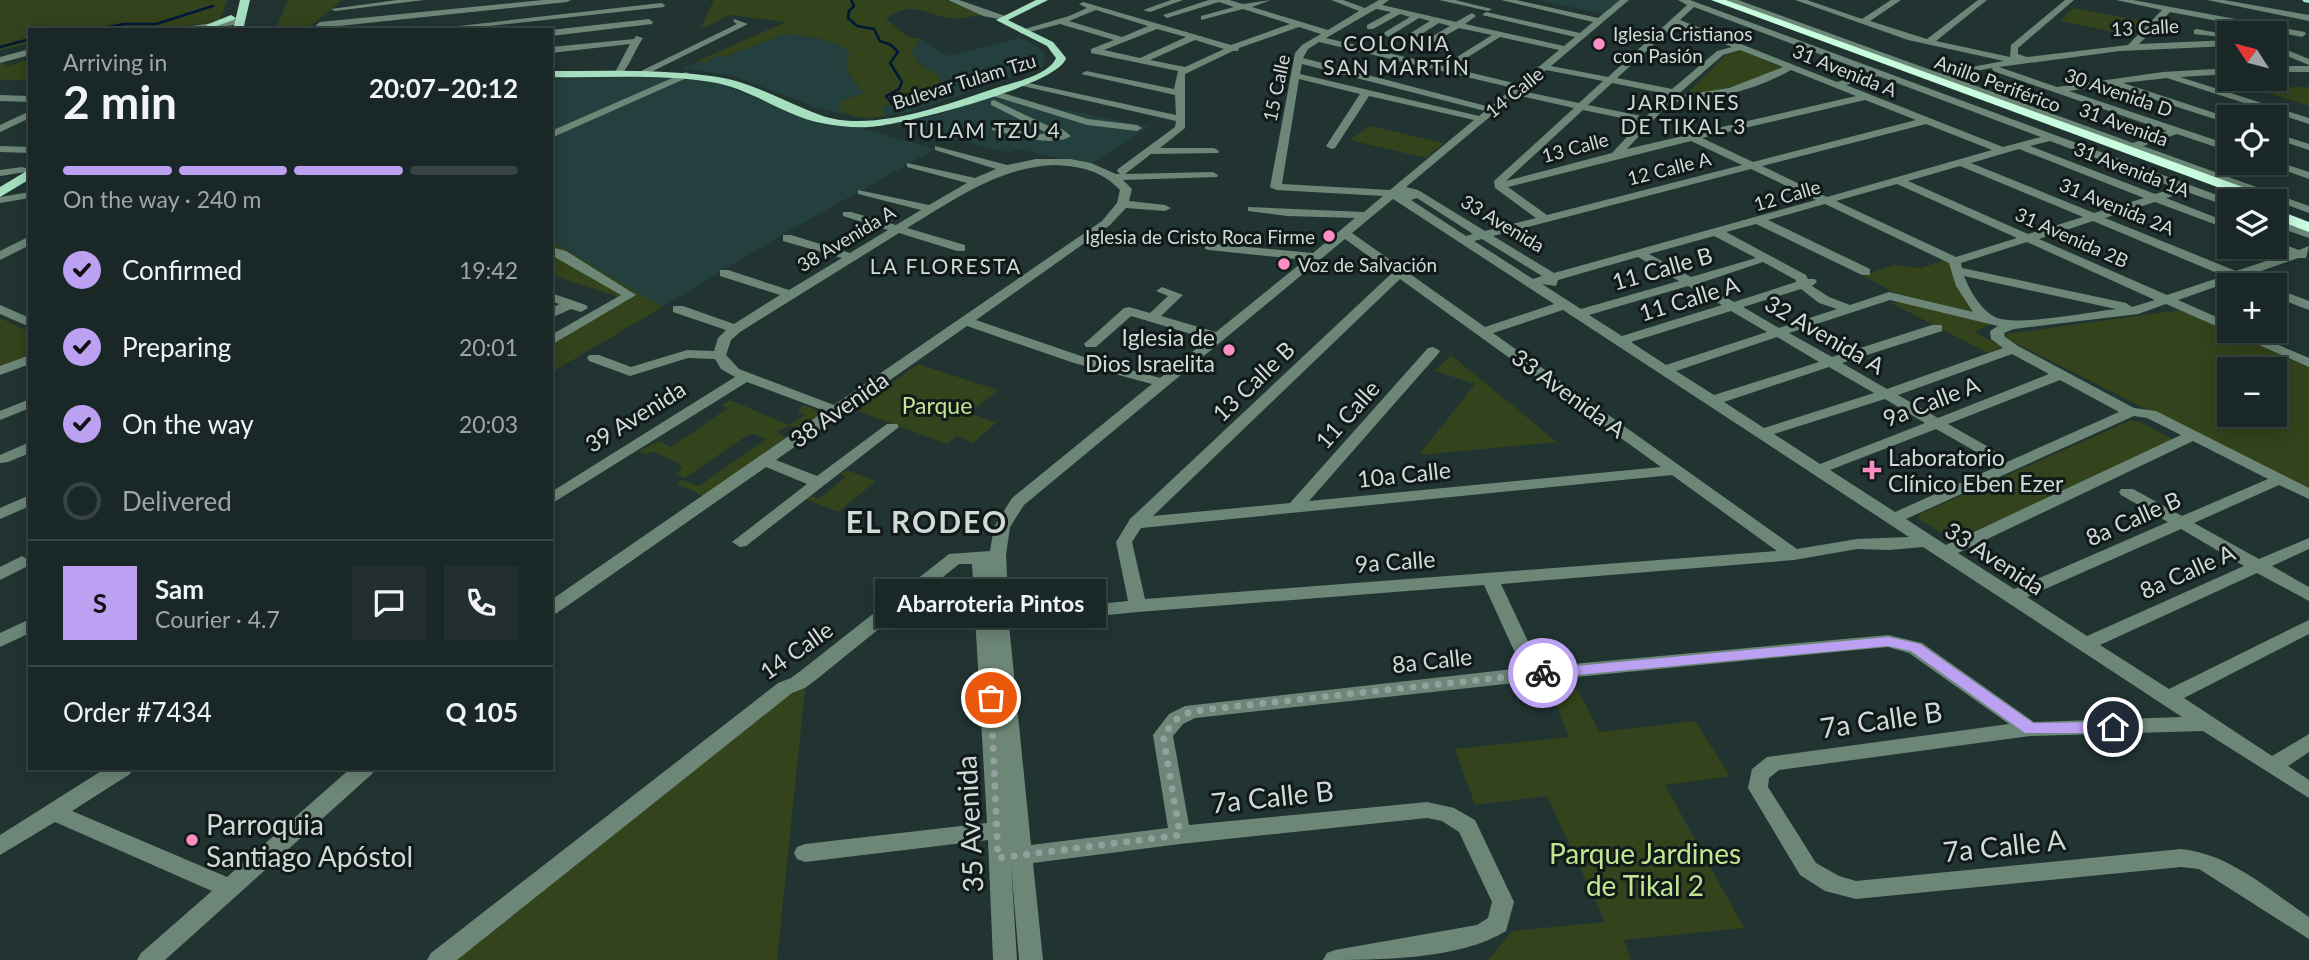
<!DOCTYPE html>
<html lang="en">
<head>
<meta charset="utf-8">
<style>
	:root { --surface:#192726; --page:#222f2e; --text:#f1f3f6; --muted:#9fa5a7; --line:#374443; --accent:#bca0f2 }
	body { margin:0; font-family:Lato,sans-serif; background:var(--page); color:var(--text); height:100vh; display:flex; flex-direction:column; font-size:26px; white-space:nowrap }
	* { box-sizing:border-box; margin:0 }
	p { font-size:23px; color:var(--muted) }
	.icon { flex:none; width:38px; height:38px; fill:none; stroke:currentColor; stroke-width:2; stroke-linecap:round; stroke-linejoin:round }
	.map { position:relative; flex:1; overflow:hidden }
	.sheet { position:absolute; left:28px; top:28px; width:525px; height:742px; display:flex; flex-direction:column; background:var(--surface); border-radius:0px; box-shadow:0 4px 18px #0003,0 0 0 2px var(--line) }
	.sheet>* { flex:none }
	.needle { width:46px; rotate:306deg }
	.tools { position:absolute; left:2217px; top:21px; display:grid; gap:14px }
	.tools a { display:grid; place-items:center; width:70px; height:70px; border-radius:0px; background:var(--surface); box-shadow:0 4px 18px #0003,0 0 0 2px var(--line); font-size:35px }
	.pin { position:absolute; display:grid; place-items:center; width:60px; height:60px; color:#fff; margin:-30px; border:4px solid #fff; border-radius:50%; box-shadow:0 2px 7px #0007 }
	.courier { position:absolute; display:grid; place-items:center; width:70px; height:70px; margin:-35px; border:5px solid #bca0f2; border-radius:50%; background:#fff; color:#222; box-shadow:0 2px 9px #0007 }
	.bubble { position:absolute; height:49px; border-radius:0px; background:var(--surface); box-shadow:0 4px 18px #0003,0 0 0 2px var(--line); font-size:23px; font-weight:700; line-height:49px; text-align:center }
	.overview em { font-style:normal; font-weight:700 }
	.overview div { display:flex; flex-direction:column-reverse }
	.overview { display:flex; align-items:center; justify-content:space-between; height:119px; padding:0 35px }
	h1 { font-size:46px; font-weight:700; line-height:52px }
	.bar { display:grid; grid-template-columns:repeat(4,1fr); gap:10px 7px; align-content:center; height:84px; padding:0 35px }
	.bar i { height:9px; border-radius:5px; background:var(--line) }
	.bar .selected { background:var(--accent) }
	.bar p { grid-column:span 4 }
	.line { display:flex; align-items:center; gap:18px; padding:0 35px; border-top:2px solid var(--line) }
	.line div { flex:1 }
	.round { display:grid; place-items:center; flex:none; width:74px; height:74px; border-radius:0px; background:var(--page) }
	ol { padding:0 35px; list-style:none }
	li { display:flex; align-items:center; gap:21px; height:77px }
	li p { margin-inline-start:auto }
	li .icon { padding:7px; border-radius:50%; background:var(--accent); color:#111; stroke-width:4 }
	li:last-child { color:var(--muted) }
	li i { width:38px; height:38px; border:4px solid var(--line); border-radius:50% }
	.map>svg:first-child { display:block }
</style>
</head>
<body>
<div class="map">
<svg width="2309" height="960" viewBox="0 0 2309 960">
	<rect width="100%" height="100%" fill="#213432"/>
	<path fill="#233f3e" d="M1536 0H1621L1603 14Z
		M785 34 818 38 844 47 850 54 849 75 864 94 840 110 848 115 817 108 732 75 681 69 713 57 727 56Z
		M1020 38 1040 48 1045 55 1042 67 910 112 886 116 881 108 941 86 939 76 921 65 911 51 921 39 948 56Z
		M647 76 697 78 721 84 824 125 857 127 935 149 787 232 662 307 551 241V77Z
		M995 95 1149 127 1089 165 1017 149 1010 153 895 124 942 114Z"/>
	<path fill="#33431b" fill-rule="evenodd" d="M0 0H227L220 20 212 22 162 30H30V43L0 50Z
		M288 0H342L306 30H275Z
		M714 0H945L982 15C972 16 959 20 949 18 922 13 911 0 886 19L908 37 921 39 911 51 921 65 939 76 942 86 882 108 886 116C869 119 855 119 839 110L840 102 864 93 849 75 846 61 850 54 844 47 818 38 785 34 726 56 713 57 705 63 695 62 786 22 729 15 708 26 701 27Z
		M2074 8 2142 21 2129 35 2060 21Z
		M1741 50 1781 67 1749 83 1684 97 1726 55Z
		M30 59V80H0V62L8 66Z
		M2309 87V106L2252 88Z
		M1370 126 1444 143 1426 158 1350 140Z
		M551 241 662 307 551 373V336L619 297 551 275Z
		M1947 259 1953 261 1976 314 1895 293 1863 276 1894 265 1921 268Z
		M1909 301 1991 324 1974 332 2003 347 1988 353 1891 303Z
		M2181 310 2309 367V491L2007 339 2006 334ZM2230 369H2275V415H2230Z
		M0 318 30 332V356L0 368Z
		M1451 355 1557 442 1419 455 1475 384 1435 371Z
		M918 364 998 390 970 413 996 423 973 443 957 436 947 444 855 410Z
		M730 400 789 425 805 415 797 411 804 405 823 413 800 429 789 425 777 432 787 438 703 496 676 483 682 480 699 486 766 439 753 434 746 436 685 478 675 473 683 468 679 466 681 464 651 451 646 454 639 451 659 441 671 447 728 408 722 406Z
		M2129 421H2138L2172 439 2173 444 1960 537 1947 536 1918 519 1920 514Z
		M846 470 876 481 838 512 806 499 809 496 819 499 846 477 840 474Z
		M1577 688 1599 732 1695 721 1730 776 1665 785 1744 928 1624 940 1631 960H1488L1512 931 1605 922 1547 796 1475 805 1455 749 1569 737 1551 692Z
		M805 689 777 960H450L784 693Z"/>
	<g fill="none" stroke-linecap="round" stroke-linejoin="round">
		<path stroke="#001837" stroke-width="2.5" d="M851 0 854 6 849 11 848 18 857 26 874 29 880 41 891 45 898 52 890 63 902 82 899 89 886 96 892 104
			M91 30 124 24H156L213 6
			M0 47 30 39"/>
		<path fill="#6c8777" fill-rule="evenodd" d="M397 0H424L335 11 331 9Z
			M543 0H571L567 2 320 28 316 25 320 22Z
			M948 0H959L1008 17 1004 20 983 16Z
			M1171 0H1183L1150 12 1143 10Z
			M1209 0H1229L1243 4 1271 0 1252 7 1328 30 1359 11 1331 0H1343L1365 8 1379 0H1389L1382 5 1456 22 1472 13 1476 16 1465 24 1564 46 1575 37 1482 15 1486 12 1580 33 1593 22 1501 0H1516L1598 18 1620 0H1629L1551 66 1608 77 1687 5 1678 0H1690L2233 201H2230V207L2187 192 2166 198 2230 223V230L2155 202 2105 218 2236 271 2287 254 2271 248 2275 247V241L2299 250 2309 246 2306 258H2298L2247 276 2264 285H2248L2235 280 2178 300 2230 323V331H2246L2309 358V367L2166 304 2138 314 2014 329 2004 333 2005 337 2018 346 2134 408 2156 411 2309 488V499L2279 485 2194 523 2259 559 2309 538V549L2272 566 2309 587V601L2257 573 2100 645 2169 689 2309 620V634L2184 698 2272 756 2309 734V752L2288 766 2309 780V798L2203 731 2030 736 1779 770 1769 778 1768 787 1816 863 1839 876 1856 881 2181 849C2230 854 2269 890 2309 917V939L2199 869 2181 867 1856 899 1825 891 1800 875 1748 788 1752 769 1767 757 2009 724 1909 653 1888 647 1534 681 1195 718 1183 724 1173 736 1189 825 1427 802 1454 808 1475 820 1514 902 1506 931C1460 960 1377 960 1323 960L1327 953 1335 950 1477 925 1488 918 1492 902 1459 832 1442 821 1427 818 1180 844 1033 863 1043 960H1019L1011 865 1017 960H993L988 840 805 862 797 859 794 853 797 847 805 844 987 823 972 564H959L817 679 805 688 792 693 457 960H427L431 953 778 683 791 678 803 669 949 554 990 551 994 527 1012 498 1152 384 1074 363 967 326 776 460 817 476 887 424H897L899 427 746 546 740 547 732 542 807 484 766 467 557 613 551 615V600L825 411 747 382 551 504V492L735 377 721 369 715 359 688 358 630 376 589 361 587 358 589 355H599L631 367 687 350 714 351 718 338 726 330 673 312V306H683L734 324 780 295 720 276V270H728L789 290 842 258 783 241V235H791L850 253 888 230 843 216V212H851L896 225 921 210 858 194V190L929 205 967 183 907 167V163L975 178 996 169 935 150V146L1007 165 1036 159H1070L1091 163 1116 174H1120L1117 171 1118 169 1175 127 1176 121 1014 84 1019 81 1176 115 1175 95 1081 74 1086 71 1174 89 1178 71 1091 53V49L1114 40 1060 24 1022 34 1018 31 1069 16 1087 8 1079 4 1083 2 1231 45 1290 24 1243 9 1201 20V16L1234 7 1219 2 1167 18 1163 15ZM1694 7 1870 73 1837 82 1680 20ZM1376 9 1391 12 1367 25V29H1373L1400 14 1410 17 1385 32 1384 34 1388 37 1419 18 1430 21 1409 34V38H1415L1439 23 1450 26 1424 41V45L1427 46 1459 28 1492 35 1457 57 1455 59 1460 62 1500 37 1559 50 1518 84 1326 38ZM1096 10 1148 26 1122 37 1069 21ZM1676 24 1732 47 1717 51 1672 89 1617 78ZM1299 27 1321 34 1302 45 1295 53 1270 187 1276 190 1383 196 1364 212 1248 207V211L1287 216 1355 218 1313 253 1205 243V249L1209 250 1305 260 1216 332 1161 316 1183 295 1162 287 1156 291 1168 296 1150 313 1129 307 1124 308 1084 344 1086 347H1096L1131 316 1208 339 1160 378 1084 357 976 320 1110 225 1126 208 1165 211 1171 208 1165 205 1129 201 1132 189 1123 180 1217 177 1218 175 1213 172 1125 174 1151 154 1218 153 1219 151 1214 148H1160L1185 128V74L1233 51H1238L1239 48ZM1157 29 1186 37 1140 58 1104 50ZM1195 40 1224 49 1185 67 1150 60ZM1319 42 1513 88 1490 107 1303 58 1308 49ZM1740 50 1783 67 1729 88 1676 96 1723 55ZM1302 64 1485 111 1479 116 1300 74ZM1546 70 1603 81 1579 103 1521 91ZM1791 70 1856 96 1627 149 1670 102C1713 100 1754 91 1791 70ZM1878 76 2041 137 2003 147 1846 85ZM1299 79 1360 94 1326 146 1331 149 1335 148 1369 96 1474 120 1390 190 1282 184ZM1612 83 1667 94 1646 117 1588 105ZM1516 95 1574 108 1494 181 1495 188 1536 218 1485 231 1418 190 1406 187ZM1865 100 1916 120 1753 162 1702 138ZM1583 110 1641 122 1612 153 1506 181ZM1926 124 1992 150 1827 197 1762 166ZM1691 141 1742 165 1547 215 1508 187ZM2050 141 2176 188 2155 194 2030 146ZM2019 149 2144 198 2094 213 1971 163ZM1053 165C1079 166 1101 170 1120 190L1117 203 1102 221 834 405 739 369 726 355 731 340 740 332 899 233 957 251H965V245L907 228C954 200 997 168 1053 165ZM1960 166 2083 217 2028 234 1908 181ZM1751 169 1816 200 1554 273 1493 236ZM1897 184 2017 238 1956 257 1836 201ZM1417 198 1473 234 1466 236 1411 200ZM1393 199 1554 304 1485 327 1352 233ZM1825 204 1949 263 1956 286 1973 312 1889 292 1850 305 1829 297 1812 286 1817 282 1815 279H1808L1806 275 1726 232 1756 224 1862 275H1870V269L1768 220ZM2093 221 2224 276 2167 295 2039 239ZM1714 236 1756 258 1691 277 1649 254ZM1345 239 1392 273 1130 519 1116 542 1128 601 1009 613 1006 555 1010 527 1024 505ZM1482 239 1542 276 1533 279 1474 241ZM2027 242 2155 300 2132 307 2126 303 1962 268 1961 263ZM1638 257 1679 281 1581 309 1542 284 1556 286 1558 280ZM1763 262 1796 280V282L1734 302 1700 283ZM1964 276 2116 309C2090 312 2018 326 1997 318 1981 311 1970 291 1964 276ZM1400 279 1661 467 1309 501 1438 354 1440 351 1433 347 1428 348 1290 503 1153 516ZM1688 286 1722 305 1622 336 1589 315ZM1801 289 1819 303 1837 309 1779 328 1743 307ZM1890 300 1998 326 1990 331 1991 339 2003 348 1887 389 1842 363 1942 331V325H1932L1832 357 1789 333ZM1563 310 1909 537 1857 539 1797 549 1493 333ZM1731 311 1767 332 1666 365 1631 342ZM1777 337 1819 362 1714 395 1676 371ZM2012 354 2049 374 1938 418 1898 395ZM1829 367 1874 393 1764 428 1724 402ZM2060 380 2119 412 1895 512 1830 470 1936 429 1982 455H1992L1995 452 1992 449 1948 424ZM1885 399 1925 423 1820 464 1774 434ZM2134 416 2147 418 2181 435 1946 545 1906 519ZM2193 441 2268 479 2182 516 2133 489H2121L2119 492 2121 495 2168 522 2014 589 1958 553ZM1672 475 1777 551 1145 599 1132 542 1141 528ZM2181 529 2244 566 2087 636 2027 597ZM1923 547 2182 717 2034 722 1922 643 1888 635 1540 667 1501 584 1794 560 1857 549 1889 550ZM1484 585 1522 668 1185 706 1169 714 1153 735 1168 828 1031 845 1009 625 1138 612Z
			M1439 0H1455L1492 9 1488 11Z
			M1726 0H1738L1939 73 2004 61 1908 40 1795 0H1807L1862 19 1891 0H1901L1870 21 1927 39 1978 0H1987L1936 41 2010 57 2011 45 2065 0H2074L2018 48V54L2027 57 2128 45 2162 10 2116 0H2133L2305 32 2306 34 2302 37 2170 12 2139 44 2230 40V46L2120 51 1999 67 2057 87 2163 72 2230 68V74L2180 77 2309 118V124L2167 78 2123 83 2230 118V124L2109 85 2069 91 2230 145V152L2177 134 2143 146 2309 206V213ZM1992 68 1993 71 2167 131 2133 143 1949 76Z
			M2207 0H2224L2309 15V21Z
			M661 3 665 5 664 7 453 30H423Z
			M240 19 243 20V24L193 30H164Z
			M649 19 653 22 652 24 551 36V30Z
			M734 19 748 24 643 76 635 74 737 24 733 21Z
			M2197 29 2229 35 2230 38 2194 34V30Z
			M636 36 643 38C636 48 627 71 619 77L614 74 630 44 551 53V47L634 39Z
			M2275 45 2309 59V65L2275 51Z
			M30 49V55L0 63V57Z
			M2275 66H2309V72H2275Z
			M686 72 691 75 689 77 551 138V131Z
			M993 90 1088 119 1137 125 1142 128 1137 131 1087 125 990 95 988 93Z
			M0 95 30 96V102L0 101Z
			M994 100 1055 129H1062L1071 136C1053 148 1014 135 992 130V126L996 125 1037 135 1047 133 991 105V101Z
			M30 111V118L0 132V125Z
			M2275 133 2309 144V150L2275 139Z
			M0 146 30 147V153L0 152Z
			M2275 161 2309 172V179L2265 163Z
			M22 167 26 168V172L0 176V170Z
			M30 192V198L0 203V197Z
			M2275 219 2309 230V238L2275 226Z
			M30 236V245L0 260V251Z
			M551 247 566 251 636 295 551 345V335L621 295 551 255Z
			M2275 288 2309 301V310L2275 297Z
			M551 293 586 305 588 308 581 312 571 309 551 318V309L559 304 551 301Z
			M0 305 30 318V327L0 314Z
			M30 355V364L0 375V366Z
			M30 399V408L0 420V411Z
			M30 442V453L8 462 0 463V455Z
			M30 495V506L0 519V508Z
			M22 556 30 561 28 566 0 580V567Z
			M30 619V633L0 647V633Z
			M106 768H133L130 774 72 811 227 877 351 768H375L372 774 165 960H137L141 953 212 891 55 822 0 855V835Z"/>
		<path fill="#a6dfbf" fill-rule="evenodd" d="M240 0H250L243 30H233Z
			M1036 0H1048L1008 20 1053 42 1066 58C1060 85 899 126 869 127 854 128 836 126 821 123 783 115 750 88 711 82 659 74 604 78 551 77V71C604 71 658 69 711 76 749 80 784 102 820 115 871 134 947 104 996 88 1014 82 1048 76 1056 58L1047 46 996 20Z
			M2302 0H2309V3L2304 2Z
			M231 15 236 18 234 20 211 28 206 25Z
			M30 169V179L0 197V187Z"/>
		<path fill="#c8fedf" fill-rule="evenodd" d="M1711 0H1726L2273 198 2276 201H2255Z
			M2275 209 2309 222V232L2275 219Z"/>
	</g>
	<path fill="#bca0f2" d="M1888 637 1920 644 2033 723 2113 722 2120 727 2113 733H2025L1911 651 1888 646 1543 678 1536 673 1543 669Z"/>
	<g fill="none" stroke-linecap="round" stroke-linejoin="round">
		<path stroke="#92a09f" stroke-width="7" stroke-dasharray="0 12.6" d="M991 698 998 858 1180 835 1163 735 1177 719 1192 711 1543 673"/>
	</g>
	<g fill="#fb8fc3" stroke="#111919" stroke-width="2.5">
		<circle cx="1599" cy="44" r="7"/>
		<circle cx="1329" cy="236" r="7"/>
		<circle cx="1284" cy="264" r="7"/>
		<circle cx="1229" cy="350" r="7"/>
		<path d="M1868.5 459.5h7v7h7v7h-7v7h-7v-7h-7v-7h7z"/>
		<circle cx="192" cy="840" r="7"/>
	</g>
	<g text-anchor="middle" dominant-baseline="central" stroke-width="6" stroke-linejoin="round" paint-order="stroke">
		<g font-size="19" fill="#cfdad9" stroke="#111919">
			<text transform="translate(2145 27) rotate(-3)">13 Calle</text>
			<text transform="translate(1845 70) rotate(22)">31 Avenida A</text>
			<text transform="translate(964 81) rotate(-17)">Bulevar Tulam Tzu</text>
			<text transform="translate(1998 83) rotate(20)">Anillo Periférico</text>
			<text transform="translate(1276 88) rotate(-78)">15 Calle</text>
			<text transform="translate(1514 92) rotate(-39)">14 Calle</text>
			<text transform="translate(2119 92) rotate(19)">30 Avenida D</text>
			<text transform="translate(2124 124) rotate(20)">31 Avenida</text>
			<text transform="translate(1575 147) rotate(-15)">13 Calle</text>
			<text transform="translate(1669 168) rotate(-14)">12 Calle A</text>
			<text transform="translate(2132 169) rotate(21)">31 Avenida 1A</text>
			<text transform="translate(1787 195) rotate(-16)">12 Calle</text>
			<text transform="translate(2117 206) rotate(22)">31 Avenida 2A</text>
			<text transform="translate(1503 223) rotate(31)">33 Avenida</text>
			<text transform="translate(2072 237) rotate(24)">31 Avenida 2B</text>
			<text transform="translate(846 238) rotate(-31)">38 Avenida A</text>
		</g>
		<g font-size="19" fill="#cfdad9" stroke="#111919" text-anchor="start">
			<text x="1613" y="33">Iglesia Cristianos<tspan x="1613" dy="22">con Pasión</tspan></text>
			<text x="1315" y="236" text-anchor="end">Iglesia de Cristo Roca Firme</text>
			<text x="1298" y="264">Voz de Salvación</text>
		</g>
		<g font-size="21" letter-spacing="2" fill="#cfdad9" stroke="#111919">
			<text x="1397" y="42">COLONIA<tspan x="1397" dy="24">SAN MARTÍN</tspan></text>
			<text x="1684" y="101">JARDINES<tspan x="1684" dy="24">DE TIKAL 3</tspan></text>
			<text x="983" y="129">TULAM TZU 4</text>
			<text x="946" y="265">LA FLORESTA</text>
		</g>
		<g font-size="23" fill="#cfdad9" stroke="#111919">
			<text transform="translate(1662 268) rotate(-16)">11 Calle B</text>
			<text transform="translate(1689 298) rotate(-17)">11 Calle A</text>
			<text transform="translate(1825 334) rotate(30)">32 Avenida A</text>
			<text transform="translate(1253 381) rotate(-44)">13 Calle B</text>
			<text transform="translate(1569 393) rotate(36)">33 Avenida A</text>
			<text transform="translate(1931 401) rotate(-21)">9a Calle A</text>
			<text transform="translate(839 409) rotate(-35)">38 Avenida</text>
			<text transform="translate(1347 414) rotate(-48)">11 Calle</text>
			<text transform="translate(635 416) rotate(-32)">39 Avenida</text>
			<text transform="translate(1404 474) rotate(-6)">10a Calle</text>
			<text transform="translate(2133 518) rotate(-24)">8a Calle B</text>
			<text transform="translate(1995 558) rotate(33)">33 Avenida</text>
			<text transform="translate(1395 561) rotate(-4)">9a Calle</text>
			<text transform="translate(2187 571) rotate(-24)">8a Calle A</text>
			<text transform="translate(796 650) rotate(-35)">14 Calle</text>
			<text transform="translate(1432 660) rotate(-6)">8a Calle</text>
		</g>
		<g font-size="23" fill="#cfdad9" stroke="#111919" text-anchor="end">
			<text x="1215" y="337">Iglesia de<tspan x="1215" dy="26">Dios Israelita</tspan></text>
			<text x="1888" y="457" text-anchor="start">Laboratorio<tspan x="1888" dy="26">Clínico Eben Ezer</tspan></text>
		</g>
		<g font-size="23" fill="#c1e591" stroke="#111919">
			<text x="937" y="405">Parque</text>
		</g>
		<g font-size="28" fill="#cfdad9" stroke="#111919">
			<text transform="translate(1881 719) rotate(-8)">7a Calle B</text>
			<text transform="translate(1272 796) rotate(-6)">7a Calle B</text>
			<text transform="translate(969 824) rotate(-93)">35 Avenida</text>
			<text transform="translate(2004 845) rotate(-6)">7a Calle A</text>
		</g>
		<g font-size="28" fill="#cfdad9" stroke="#111919" text-anchor="start">
			<text x="206" y="824">Parroquia<tspan x="206" dy="32">Santiago Apóstol</tspan></text>
		</g>
		<g font-size="28" fill="#c1e591" stroke="#111919">
			<text x="1645" y="853">Parque Jardines<tspan x="1645" dy="32">de Tikal 2</tspan></text>
		</g>
		<g font-size="30" font-weight="bold" letter-spacing="2" fill="#cfdad9" stroke="#111919">
			<text x="927" y="521">EL RODEO</text>
		</g>
	</g>
</svg>
<div class="tools">
<a><svg class="needle" viewBox="-14 -14 28 28"><path d="M0-13l5 13h-10z" fill="#e53935"/><path d="M0 13l5-13h-10z" fill="#9fa5a7"/></svg></a>
<a><svg class="icon" aria-label="locate" viewBox="0 0 24 24"><circle cx="12" cy="12" r="6"/><path d="M12 2v4M12 18v4M2 12h4M18 12h4"/></svg></a>
<a><svg class="icon" aria-label="layers" viewBox="0 0 24 24"><path d="M12 4l9 5-9 5-9-5zM3 14l9 5 9-5"/></svg></a>
<a>+</a>
<a>−</a>
</div>
<div class="pin" style="left:991px;top:698px;background:#ea580c"><svg class="icon" aria-label="bag" viewBox="0 0 24 24"><path d="M5 8h14l-1 12H6zM9 8a3 3 0 0 1 6 0"/></svg></div>
<div class="pin" style="left:2113px;top:727px;background:#1f2937"><svg class="icon" aria-label="home" viewBox="0 0 24 24"><path d="M3 11l9-7 9 7M6 9v11h12V9"/></svg></div>
<div class="courier" style="left:1543px;top:673px"><svg class="icon" aria-label="bike" viewBox="0 0 24 24"><circle cx="6" cy="16" r="4"/><circle cx="18" cy="16" r="4"/><path d="M6 16l4-8h5l3 8M10 8l3 8H6M13 5h3"/></svg></div>
<div class="bubble" style="left:875px;top:579px;width:231px">Abarroteria Pintos</div>
<section class="sheet">
<div class="overview"><div><h1>2 min</h1><p>Arriving in</p></div><em>20:07–20:12</em></div>
<div class="bar"><i class="selected"></i><i class="selected"></i><i class="selected"></i><i></i><p>On the way · 240 m</p></div>
<ol>
<li><svg class="icon" aria-label="check" viewBox="0 0 24 24"><path d="M5 12l5 5 9-10"/></svg>Confirmed<p>19:42</p></li>
<li><svg class="icon" aria-label="check" viewBox="0 0 24 24"><path d="M5 12l5 5 9-10"/></svg>Preparing<p>20:01</p></li>
<li><svg class="icon" aria-label="check" viewBox="0 0 24 24"><path d="M5 12l5 5 9-10"/></svg>On the way<p>20:03</p></li>
<li><i></i>Delivered</li>
</ol>
<div class="line" style="height:126px"><b class="round" style="background:var(--accent);color:#111">S</b><div><b>Sam</b><p>Courier · 4.7</p></div><a class="round"><svg class="icon" aria-label="chat" viewBox="0 0 24 24"><path d="M4 5h16v11H9l-5 4z"/></svg></a><a class="round"><svg class="icon" aria-label="phone" viewBox="0 0 24 24"><path d="M5 4h4l2 5-3 2q2 4 5 5l2-3 5 2v4C11 20 4 13 5 4z"/></svg></a></div>
<div class="line" style="height:91px"><div>Order #7434</div><b>Q 105</b></div>
</section>
</div>
</body>
</html>
